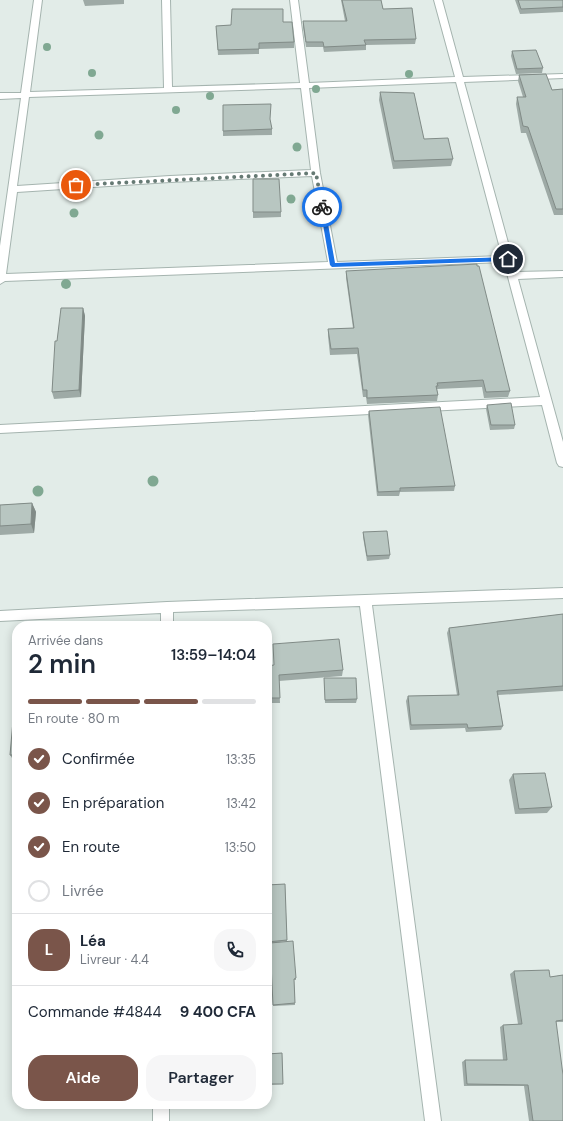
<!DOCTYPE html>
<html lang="fr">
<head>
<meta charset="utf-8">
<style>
	:root { --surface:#fff; --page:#f6f6f7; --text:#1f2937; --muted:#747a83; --line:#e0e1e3; --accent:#7a554a }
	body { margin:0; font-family:"DM Sans",sans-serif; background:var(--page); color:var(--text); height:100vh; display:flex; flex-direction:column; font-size:15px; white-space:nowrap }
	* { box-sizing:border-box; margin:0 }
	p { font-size:13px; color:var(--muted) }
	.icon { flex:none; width:22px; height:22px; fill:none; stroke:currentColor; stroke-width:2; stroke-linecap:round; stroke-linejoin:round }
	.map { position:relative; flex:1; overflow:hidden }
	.panel { position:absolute; left:12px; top:621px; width:260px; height:488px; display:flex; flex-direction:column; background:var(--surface); border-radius:16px; box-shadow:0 2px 10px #0003 }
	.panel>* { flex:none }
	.pin { position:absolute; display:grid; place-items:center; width:34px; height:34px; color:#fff; margin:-17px; border:2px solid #fff; border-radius:50%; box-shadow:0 1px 4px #0007 }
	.courier { position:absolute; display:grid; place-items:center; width:40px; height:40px; margin:-20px; border:3px solid #1a73e8; border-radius:50%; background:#fff; color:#222; box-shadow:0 1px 5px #0007 }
	.overview em { font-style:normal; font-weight:600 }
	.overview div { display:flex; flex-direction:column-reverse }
	.overview { display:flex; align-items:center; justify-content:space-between; height:68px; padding:0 16px }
	h1 { font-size:26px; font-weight:600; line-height:30px }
	.bar { display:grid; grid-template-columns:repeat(4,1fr); gap:6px 4px; align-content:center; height:48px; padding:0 16px }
	.bar i { height:5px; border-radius:3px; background:var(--line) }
	.bar .current { background:var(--accent) }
	.bar p { grid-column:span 4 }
	.line { display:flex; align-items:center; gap:10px; padding:0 16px; border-top:1px solid var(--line) }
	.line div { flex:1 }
	.round { display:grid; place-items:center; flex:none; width:42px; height:42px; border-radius:16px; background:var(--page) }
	ol { padding:0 16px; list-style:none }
	li { display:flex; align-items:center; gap:12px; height:44px }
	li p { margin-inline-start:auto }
	li .icon { padding:4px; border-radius:50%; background:var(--accent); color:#fff; stroke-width:4 }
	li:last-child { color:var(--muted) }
	li i { width:22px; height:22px; border:2px solid var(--line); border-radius:50% }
	.primary-button { display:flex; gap:8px; margin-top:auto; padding:8px 16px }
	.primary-button a { flex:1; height:46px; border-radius:16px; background:var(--accent); color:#fff; font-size:16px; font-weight:600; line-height:46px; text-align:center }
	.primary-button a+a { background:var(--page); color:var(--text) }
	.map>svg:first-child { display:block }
</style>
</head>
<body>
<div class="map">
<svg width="563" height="1121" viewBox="0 0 563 1121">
	<rect width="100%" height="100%" fill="#e2ece8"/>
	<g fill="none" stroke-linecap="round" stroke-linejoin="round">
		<g stroke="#a5b4af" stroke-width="2">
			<path id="minor" d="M34 0H42L30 92 164 88 162 0H170L172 87 300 83 290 0H298L309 83 455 77 434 0H442L463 77 563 74V78L464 82 516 272 563 271V277L518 279 563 442V467L559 466 557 463 542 405 0 433V425L540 397 504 262 5 281 0 284V246L21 98 0 99V93H21ZM456 82 502 256 337 262 320 173 309 88ZM301 88 311 170 170 176 17 186 29 97ZM312 176 328 262 6 274 17 192 170 182Z
				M563 588V598L372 605 441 1121H425L360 606 173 612V626H161V613L0 621V611L167 602Z
				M153 1104H169V1121H153Z"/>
		</g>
		<use href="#minor" fill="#fff" fill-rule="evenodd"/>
	</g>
	<g fill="#80a892">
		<circle cx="47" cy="47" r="4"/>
		<circle cx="92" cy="73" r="4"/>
		<circle cx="409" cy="74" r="4"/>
		<circle cx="316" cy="89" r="4"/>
		<circle cx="210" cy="96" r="4"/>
		<circle cx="176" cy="110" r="4"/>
		<circle cx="99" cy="135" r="4.5"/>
		<circle cx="297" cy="147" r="4.5"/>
		<circle cx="291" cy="199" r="4.5"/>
		<circle cx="74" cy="213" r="4.5"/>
		<circle cx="66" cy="284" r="5"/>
		<circle cx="153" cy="481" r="5.5"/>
		<circle cx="38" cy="491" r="5.5"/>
	</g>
	<path fill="#9eaaa6" d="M83 0H124V4L85 6Z
		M341 0H381L383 9 416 39 415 44 366 45V50L324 52 323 47H306L303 27V21H345Z
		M515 0H563V12L520 14Z
		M283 22 294 42V48L259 49V54L218 55 216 26Z
		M512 51 543 68 542 73 516 74 511 56Z
		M519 75 552 90 563 89V215H554L526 133H521L516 104 517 97H523L518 81Z
		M380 92 424 139 453 159 451 166 393 169 379 100Z
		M270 121 272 129V135L223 136V131Z
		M253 212H281V217L253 218Z
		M346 271 510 391 508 397 484 398 482 387 437 389 438 395 437 401 367 404 366 397H363L357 354 330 355 328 336V329L353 328 346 278Z
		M83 308 85 316 81 397 54 399 52 392 57 341Z
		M487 405 515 425 514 429 490 430 486 409Z
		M369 411 455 486 454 491 400 492 399 496H377L368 415Z
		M32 503 36 512 34 533 0 535V505Z
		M363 532 390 555 389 559 367 561 363 537Z
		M563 614V691L498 695 503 726 501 730 466 732 465 728 410 730 406 701 408 696 457 695 447 633 449 628Z
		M267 666 343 670 342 676 279 681 280 703H271V708H267Z
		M324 678 357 699 356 703H325Z
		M17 698V760L14 761 10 755Z
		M513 774 552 807 547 813 515 814 509 780Z
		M285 884 287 941 280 942 296 978V980H294L295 1005 273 1006 270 943 267 944V885Z
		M514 971 550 977 563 975V1022H556L563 1121H529L524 1086H464L462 1062 465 1060H503L500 1027 503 1025 518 1024 510 974Z
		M282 1053 283 1084 267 1085V1054Z"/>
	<path fill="#818b87" d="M83 308 85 316 81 397 79 390Z
		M32 503 36 512 34 533 31 524Z"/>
	<path fill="#b8c6c1" stroke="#818b87" d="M342 0H381L383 9 412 8 416 39 364 40 366 45 324 47 323 42H306L303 21H347Z
		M518 0H563V7L521 9Z
		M232 9H283V22H292L294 42 259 43V49L218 50 216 26 231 25Z
		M536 50 543 68 517 69 512 51Z
		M546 74 552 90 563 89V209H556L528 127 523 126 517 97H526L519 75Z
		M380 92 414 93 424 139 448 138 453 159 394 161Z
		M271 104 270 119 272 129 223 131V105Z
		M253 179H279L281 212H253Z
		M477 264V266H479L510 391 486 392 483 380 437 383 438 386H436L438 395 367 398V390H363L358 348 331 349 328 329 354 328 346 271Z
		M61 308H83L79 390 52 392 55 341H57Z
		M511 403 515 425H491L487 405Z
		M440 407 455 486 400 488V491L378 492 369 411Z
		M32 503 31 524 0 526V505Z
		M387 531 390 555 367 556 363 532Z
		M563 614V686L497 691 503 726 468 728 467 724 411 725 408 696 459 695 449 628Z
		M339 639 343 670 279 675 280 698H270L271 703H267V666L274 665 273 644Z
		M324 678H356L357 699 325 700Z
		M15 698H17V755H10Z
		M545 773 552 807 519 809 513 774Z
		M285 884 287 940 267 942V885Z
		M293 941 296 978 294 979 295 1003 273 1005 270 943Z
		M549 970 550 977 563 975V1020L556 1021 563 1075V1121H533L528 1085 467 1084 465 1060H507L503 1025 522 1024 514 971Z
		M282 1053 283 1084H267V1054Z"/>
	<path fill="#1a73e8" d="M322 205 325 207 335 263 508 257 511 259 508 261 332 267 330 265 320 207Z"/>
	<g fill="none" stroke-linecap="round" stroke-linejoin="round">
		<path stroke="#667a74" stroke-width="4" stroke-dasharray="0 7.2" d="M76 185 316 173 322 207"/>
	</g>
</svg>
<div class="pin" style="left:76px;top:185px;background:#ea580c"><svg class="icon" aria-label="bag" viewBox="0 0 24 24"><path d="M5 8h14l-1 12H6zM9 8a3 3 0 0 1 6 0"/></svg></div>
<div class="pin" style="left:508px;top:259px;background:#1f2937"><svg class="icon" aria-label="home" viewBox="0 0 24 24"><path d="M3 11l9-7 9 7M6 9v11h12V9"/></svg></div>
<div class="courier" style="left:322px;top:207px"><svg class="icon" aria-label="bike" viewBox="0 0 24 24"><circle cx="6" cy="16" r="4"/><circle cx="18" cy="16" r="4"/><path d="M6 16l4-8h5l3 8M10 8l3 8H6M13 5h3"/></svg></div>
<section class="panel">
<div class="overview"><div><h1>2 min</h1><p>Arrivée dans</p></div><em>13:59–14:04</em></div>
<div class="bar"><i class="current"></i><i class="current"></i><i class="current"></i><i></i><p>En route · 80 m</p></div>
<ol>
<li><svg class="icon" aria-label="check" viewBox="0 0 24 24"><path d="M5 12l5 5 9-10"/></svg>Confirmée<p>13:35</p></li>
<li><svg class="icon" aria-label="check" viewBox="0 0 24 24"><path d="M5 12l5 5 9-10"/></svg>En préparation<p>13:42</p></li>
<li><svg class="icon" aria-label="check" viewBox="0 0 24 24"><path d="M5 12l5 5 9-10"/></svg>En route<p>13:50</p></li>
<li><i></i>Livrée</li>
</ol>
<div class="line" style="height:72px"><b class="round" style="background:var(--accent);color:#fff">L</b><div><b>Léa</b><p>Livreur · 4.4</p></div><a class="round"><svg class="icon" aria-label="phone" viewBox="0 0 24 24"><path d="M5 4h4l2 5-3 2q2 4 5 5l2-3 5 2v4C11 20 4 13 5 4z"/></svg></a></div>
<div class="line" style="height:52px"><div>Commande #4844</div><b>9 400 CFA</b></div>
<div class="primary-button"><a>Aide</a><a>Partager</a></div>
</section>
</div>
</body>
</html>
